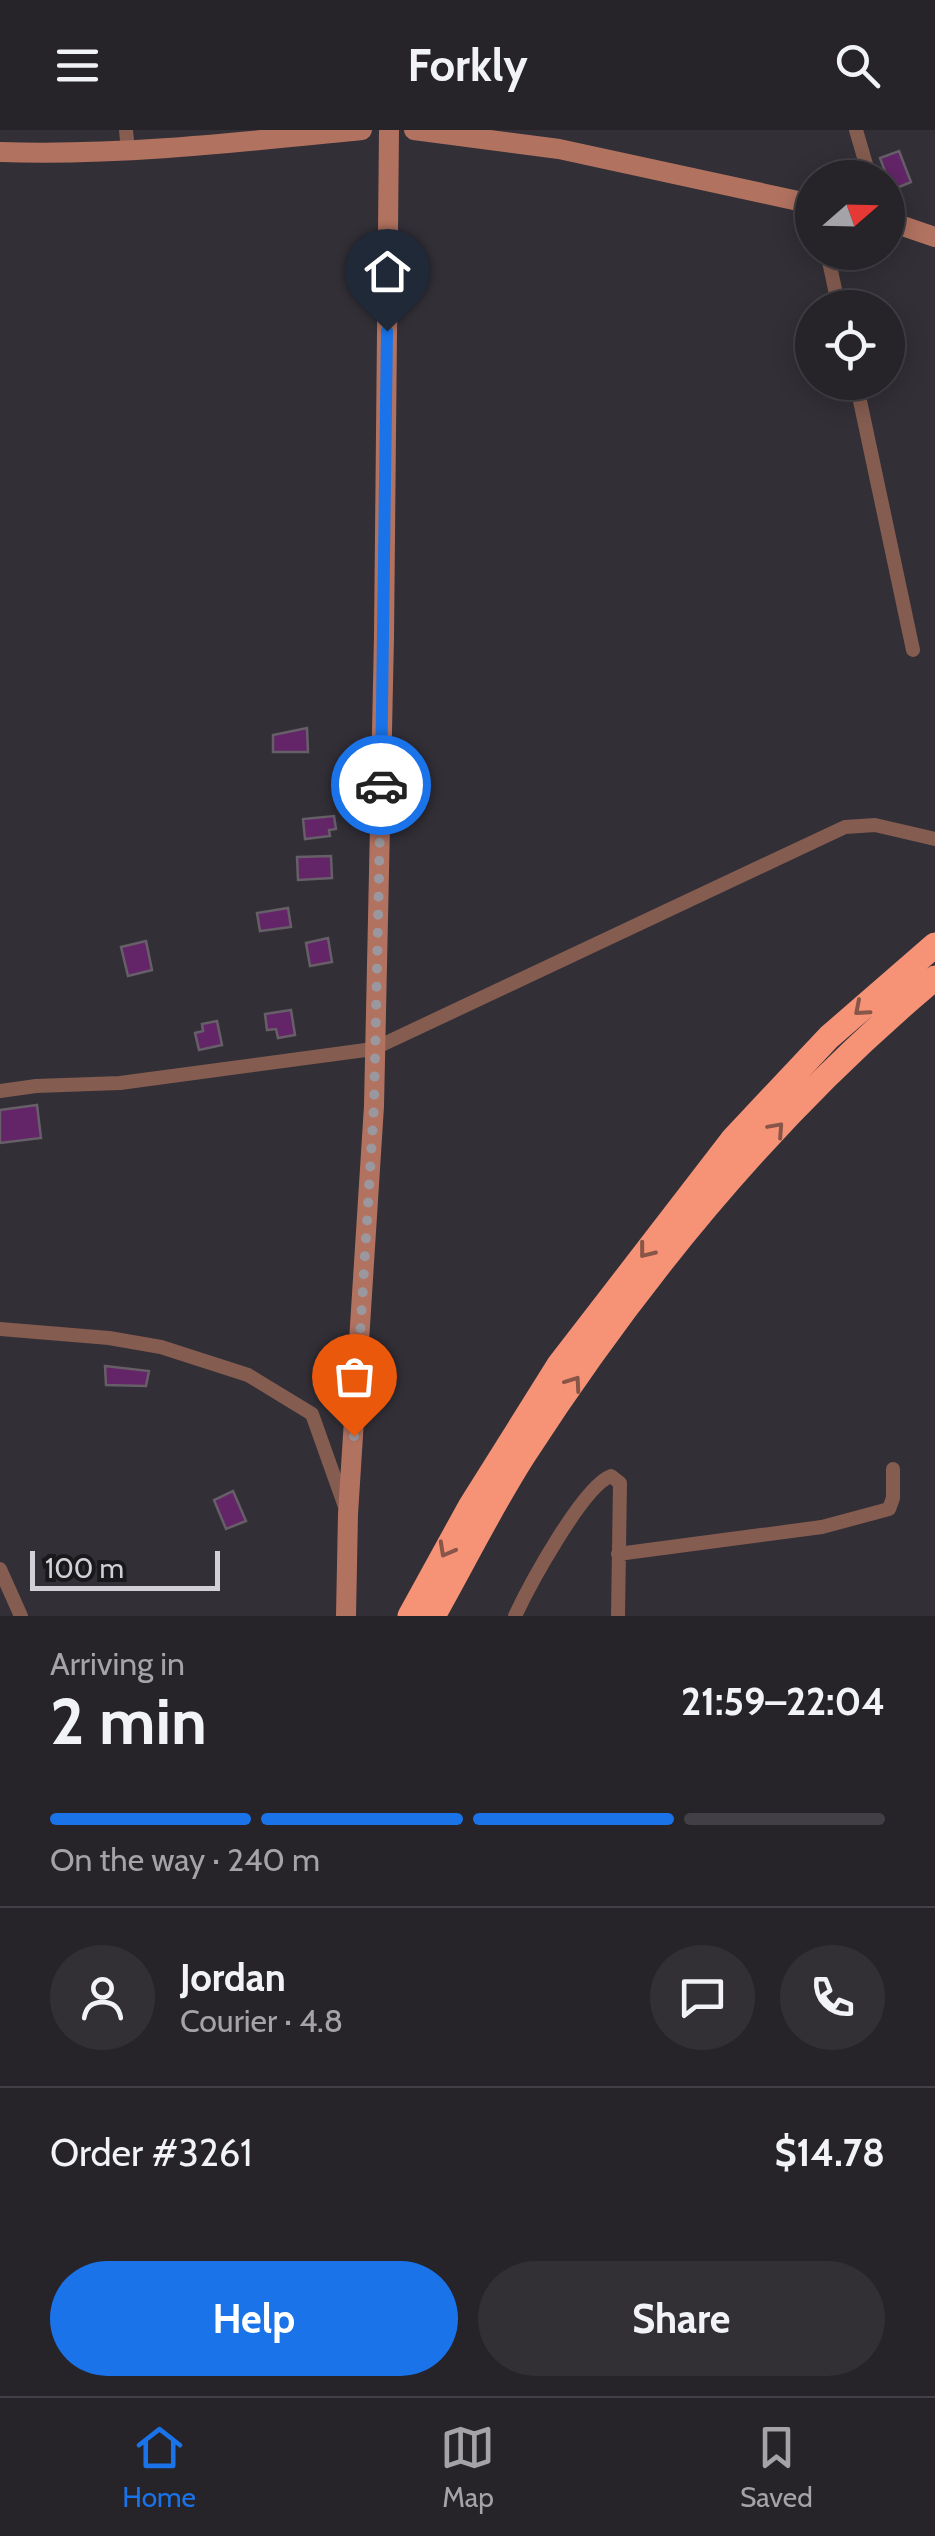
<!DOCTYPE html>
<html lang="en">
<head>
<meta charset="utf-8">
<style>
	:root { --surface:#262329; --page:#322f35; --text:#f1f3f6; --muted:#a4a4a8; --line:#424046; --accent:#1a73e8 }
	body { margin:0; font-family:Cabin,sans-serif; background:var(--page); color:var(--text); height:100vh; display:flex; flex-direction:column; font-size:38px; white-space:nowrap }
	* { box-sizing:border-box; margin:0 }
	p { font-size:32px; color:var(--muted) }
	.icon { flex:none; width:55px; height:55px; fill:none; stroke:currentColor; stroke-width:2; stroke-linecap:round; stroke-linejoin:round }
	.map { position:relative; height:1486px; overflow:hidden }
	.side { display:flex; flex-direction:column; background:var(--surface); flex:1 }
	.side>* { flex:none }
	.needle { width:65px; rotate:70deg }
	.controls { position:absolute; left:795px; top:30px; display:grid; gap:20px }
	.controls a { display:grid; place-items:center; width:110px; height:110px; border-radius:50%; background:var(--surface); box-shadow:0 5px 25px #0003,0 0 0 2px var(--line); font-size:50px }
	.scale { position:absolute; left:30px; bottom:25px; width:190px; box-sizing:border-box; padding-left:10px; border:5px solid #d2d0d6; border-top:0; font-size:28px; line-height:35px; white-space:nowrap; color:#d2d0d6; -webkit-text-stroke:8px #19181b; paint-order:stroke }
	.pin { position:absolute; display:grid; place-items:center; width:85px; height:85px; color:#fff; margin:-102px -42px; border-radius:50% 50% 50% 0; rotate:-45deg; box-shadow:0 0 10px #0007 }
	.pin .icon { rotate:45deg }
	.courier { position:absolute; display:grid; place-items:center; width:100px; height:100px; margin:-50px; border:8px solid #1a73e8; border-radius:50%; background:#fff; color:#222; box-shadow:0 2px 12px #0007 }
	.head em { font-style:normal; font-weight:800 }
	.head div { display:flex; flex-direction:column-reverse }
	.head { display:flex; align-items:center; justify-content:space-between; height:170px; padding:0 50px }
	h1 { font-size:65px; font-weight:800; line-height:75px }
	.bar { display:grid; grid-template-columns:repeat(4,1fr); gap:15px 10px; align-content:center; height:120px; padding:0 50px }
	.bar i { height:12px; border-radius:8px; background:var(--line) }
	.bar .selected { background:var(--accent) }
	.bar p { grid-column:span 4 }
	.line { display:flex; align-items:center; gap:25px; padding:0 50px; border-top:2px solid var(--line) }
	.line div { flex:1 }
	.round { display:grid; place-items:center; flex:none; width:105px; height:105px; border-radius:52px; background:var(--page) }
	.primary-button { display:flex; gap:20px; margin-top:auto; padding:20px 50px }
	.primary-button a { flex:1; height:115px; border-radius:60px; background:var(--accent); color:#fff; font-size:40px; font-weight:800; line-height:115px; text-align:center }
	.primary-button a+a { background:var(--page); color:var(--text) }
	header { display:flex; justify-content:space-between; align-items:center; height:130px; padding:0 50px; background:var(--surface); font-size:45px; font-weight:800 }
	.tab-bar { display:flex; justify-content:space-around; align-items:center; height:140px; border-top:2px solid var(--line); background:var(--surface); font-size:28px; color:var(--muted) }
	.tab-bar a { display:grid; justify-items:center; gap:5px }
	.tab-bar .selected { color:var(--accent) }
	.map>svg:first-child { display:block }
</style>
</head>
<body>
<header><svg class="icon" aria-label="menu" viewBox="0 0 24 24"><path d="M4 6h16M4 12h16M4 18h16"/></svg>Forkly<svg class="icon" aria-label="search" viewBox="0 0 24 24"><circle cx="10" cy="10" r="6"/><path d="M15 15l6 6"/></svg></header>
<div class="map">
<svg width="935" height="1486" viewBox="0 0 935 1486">
	<rect width="100%" height="100%" fill="#322f37"/>
	<path fill="#632568" stroke="#665f67" stroke-width="2.5" d="M899 21 911 52 892 60 880 28Z
		M307 598 308 622H273V605Z
		M334 686 336 699 329 700 330 706 305 709 303 689Z
		M331 726 332 748 298 750 297 727Z
		M288 778 291 797 260 801 257 783Z
		M328 808 332 832 310 836 306 813Z
		M146 811 152 840 128 846 121 817Z
		M291 880 295 905 278 908 276 899 267 900 265 884Z
		M217 891 222 915 199 920 195 903 203 901 202 894Z
		M37 975 41 1008 0 1013V980Z
		M105 1236 149 1241 146 1256 106 1255Z
		M233 1361 246 1391 226 1399 214 1370Z"/>
	<g fill="none" stroke-linecap="round" stroke-linejoin="round">
		<path stroke="#845c50" stroke-width="14" d="M126 0 128 21
			M856 0 870 48
			M827 122 839 178
			M856 252 913 520
			M0 961 36 956 120 953 373 919 845 697 875 695 935 709
			M0 1199 109 1208 161 1217 248 1245 312 1284 344 1374
			M618 1424 822 1397 889 1379 893 1368V1339
			M0 1439 21 1486
			M515 1486C529 1456 583 1356 611 1346L620 1353 618 1486"/>
		<path stroke="#b27260" stroke-width="20" d="M414 0 559 19 812 74
			M0 22C122 26 242 12 362 0
			M888 91 935 107
			M346 1486 348 1384 374 976 384 507 389 0"/>
		<path stroke="#f69377" stroke-width="25" d="M410 1486 470 1377 559 1235 734 1008 829 907 935 815
			M433 1486C463 1433 490 1378 523 1326 637 1150 774 982 935 848"/>
	</g>
	<defs><path id="oneway-chevron" d="M-2-3.5L2.5 0L-2 3.5" fill="none" stroke-width="1.6" stroke-linecap="round" stroke-linejoin="round" transform="scale(2.5)"/></defs>
	<g stroke="#885649">
		<use href="#oneway-chevron" transform="translate(861 879) rotate(139)"/>
		<use href="#oneway-chevron" transform="translate(777 999) rotate(-48)"/>
		<use href="#oneway-chevron" transform="translate(646 1121) rotate(128)"/>
		<use href="#oneway-chevron" transform="translate(574 1253) rotate(-55)"/>
		<use href="#oneway-chevron" transform="translate(446 1420) rotate(119)"/>
	</g>
	<g fill="none" stroke-linecap="round" stroke-linejoin="round">
		<path stroke="#9a989e" stroke-width="10" stroke-dasharray="0 18" d="M354 1306 374 976 381 655"/>
		<path stroke="#1a73e8" stroke-width="12" d="M381 655 387 201"/>
	</g>
</svg>
<div class="controls">
<a><svg class="needle" viewBox="-14 -14 28 28"><path d="M0-13l5 13h-10z" fill="#e53935"/><path d="M0 13l5-13h-10z" fill="#a4a4a8"/></svg></a>
<a><svg class="icon" aria-label="locate" viewBox="0 0 24 24"><circle cx="12" cy="12" r="6"/><path d="M12 2v4M12 18v4M2 12h4M18 12h4"/></svg></a>
</div>
<div class="scale">100 m</div>
<div class="pin" style="left:354px;top:1306px;background:#ea580c"><svg class="icon" aria-label="bag" viewBox="0 0 24 24"><path d="M5 8h14l-1 12H6zM9 8a3 3 0 0 1 6 0"/></svg></div>
<div class="pin" style="left:387px;top:201px;background:#1f2937"><svg class="icon" aria-label="home" viewBox="0 0 24 24"><path d="M3 11l9-7 9 7M6 9v11h12V9"/></svg></div>
<div class="courier" style="left:381px;top:655px"><svg class="icon" aria-label="car" viewBox="0 0 24 24"><path d="M5 17H2v-5l4-1 3-4h7l3 4 3 1v5h-3M9 17h6M6 11h13"/><circle cx="7" cy="17" r="2"/><circle cx="17" cy="17" r="2"/></svg></div>
</div>
<section class="side">
<div class="head"><div><h1>2 min</h1><p>Arriving in</p></div><em>21:59–22:04</em></div>
<div class="bar"><i class="selected"></i><i class="selected"></i><i class="selected"></i><i></i><p>On the way · 240 m</p></div>
<div class="line" style="height:180px"><a class="round"><svg class="icon" aria-label="person" viewBox="0 0 24 24"><circle cx="12" cy="8" r="4"/><path d="M4 21q1-7 8-7t8 7"/></svg></a><div><b>Jordan</b><p>Courier · 4.8</p></div><a class="round"><svg class="icon" aria-label="chat" viewBox="0 0 24 24"><path d="M4 5h16v11H9l-5 4z"/></svg></a><a class="round"><svg class="icon" aria-label="phone" viewBox="0 0 24 24"><path d="M5 4h4l2 5-3 2q2 4 5 5l2-3 5 2v4C11 20 4 13 5 4z"/></svg></a></div>
<div class="line" style="height:130px"><div>Order #3261</div><b>$14.78</b></div>
<div class="primary-button"><a>Help</a><a>Share</a></div>
</section>
<nav class="tab-bar">
<a class="selected"><svg class="icon" aria-label="home" viewBox="0 0 24 24"><path d="M3 11l9-7 9 7M6 9v11h12V9"/></svg>Home</a>
<a><svg class="icon" aria-label="map" viewBox="0 0 24 24"><path d="M3 6l6-2 6 2 6-2v14l-6 2-6-2-6 2zM9 4v14M15 6v14"/></svg>Map</a>
<a><svg class="icon" aria-label="saved" viewBox="0 0 24 24"><path d="M7 4h10v16l-5-4-5 4z"/></svg>Saved</a>
</nav>
</body>
</html>
